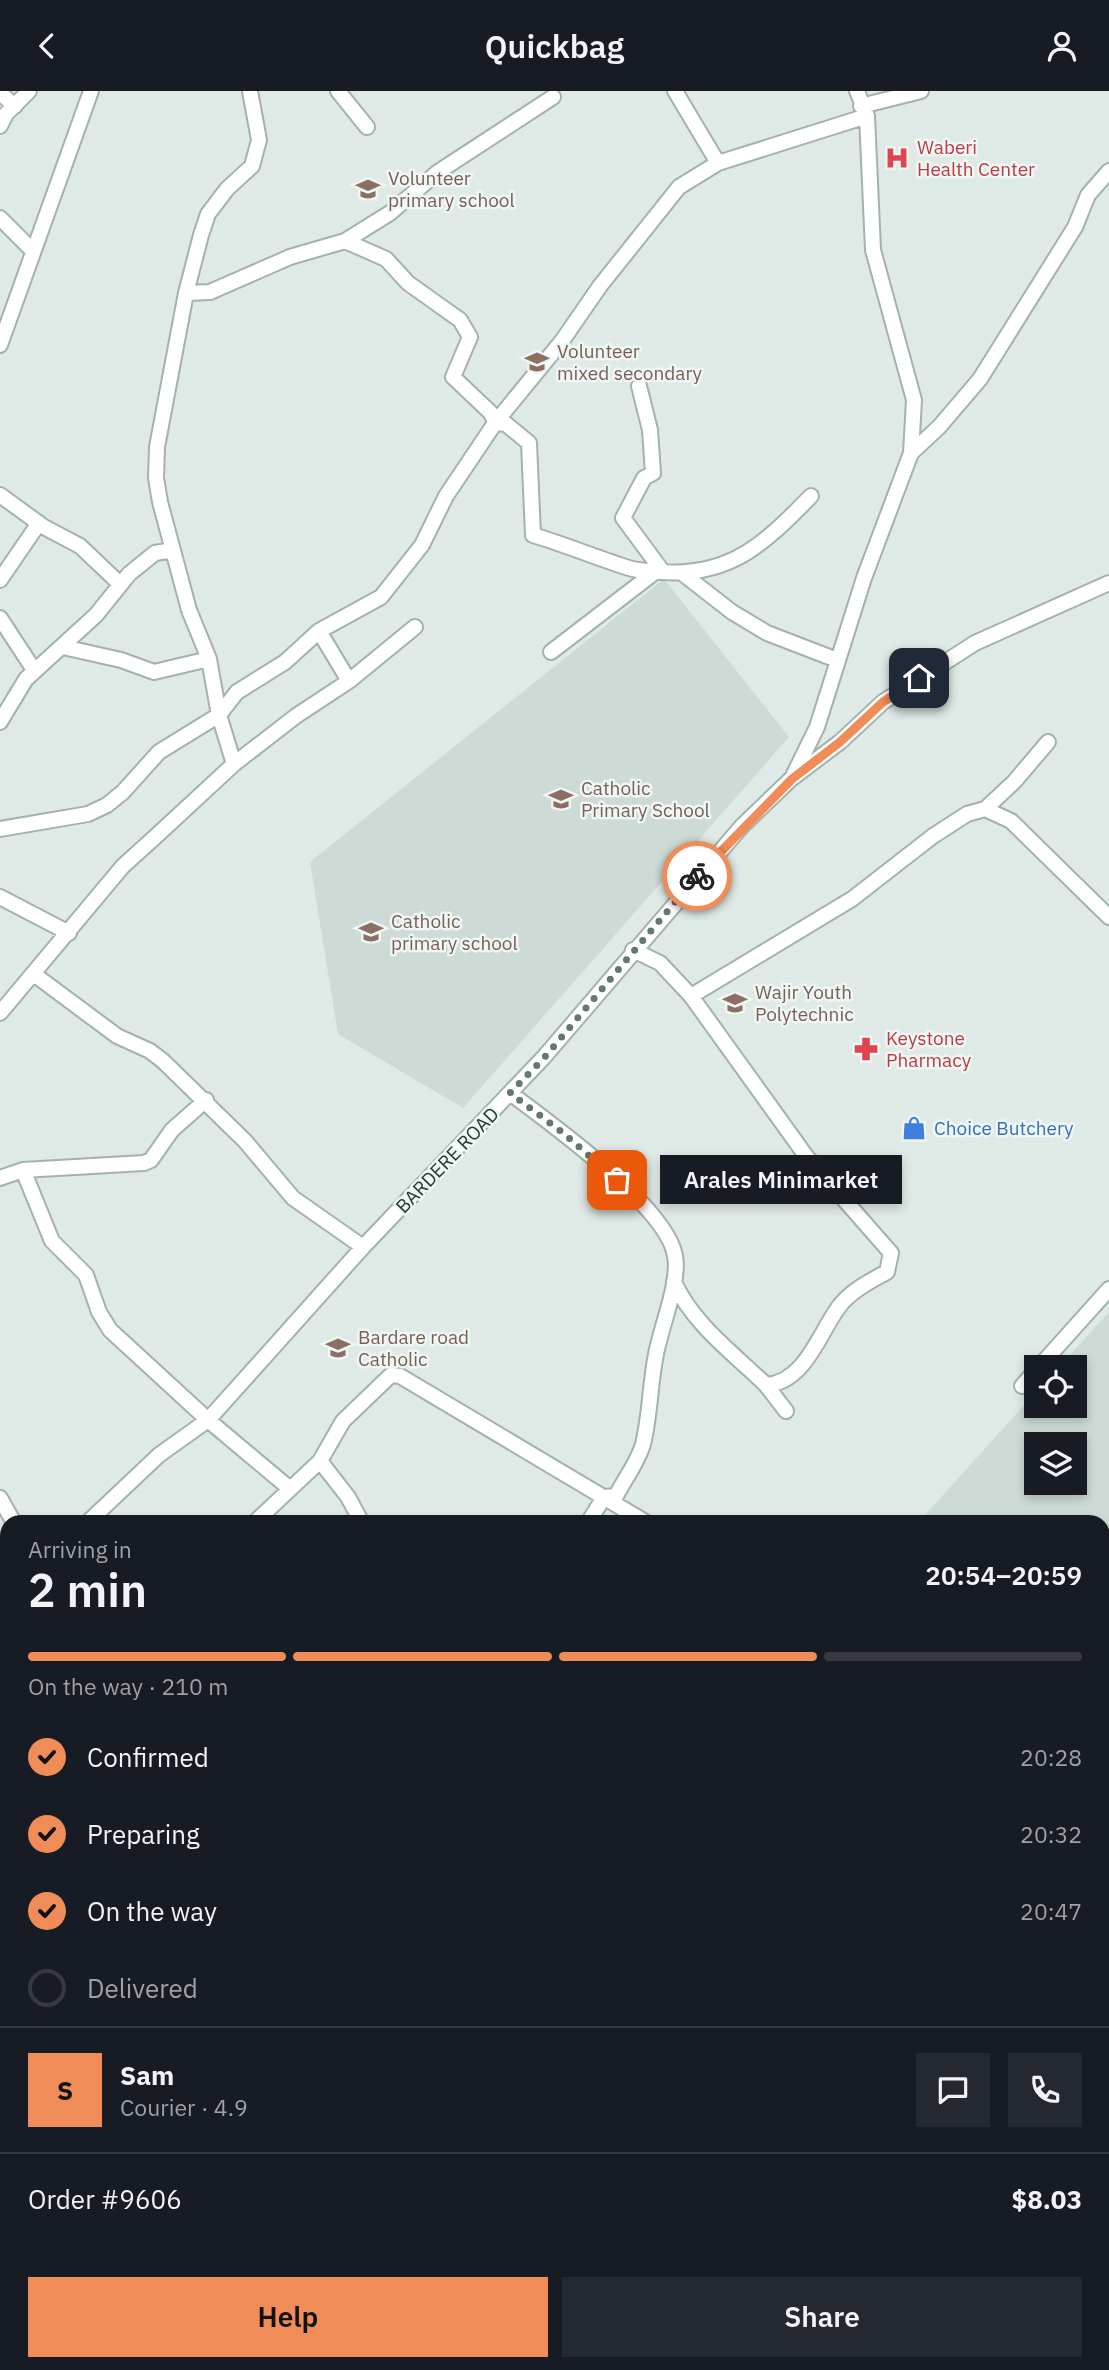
<!DOCTYPE html>
<html lang="en">
<head>
<meta charset="utf-8">
<style>
	:root { --surface:#171b24; --page:#242831; --text:#f1f3f6; --muted:#9ea1a6; --line:#363941; --accent:#f08c58 }
	body { margin:0; font-family:"IBM Plex Sans",sans-serif; background:var(--page); color:var(--text); height:100vh; display:flex; flex-direction:column; font-size:26px; white-space:nowrap }
	* { box-sizing:border-box; margin:0 }
	p { font-size:23px; color:var(--muted) }
	.icon { flex:none; width:38px; height:38px; fill:none; stroke:currentColor; stroke-width:2; stroke-linecap:round; stroke-linejoin:round }
	.map { position:relative; flex:1; overflow:hidden }
	.drawer { position:absolute; left:0px; top:1424px; width:1110px; height:856px; display:flex; flex-direction:column; background:var(--surface); border-radius:21px 21px 0 0; box-shadow:0 4px 10px #0003 }
	.drawer>* { flex:none }
	.controls { position:absolute; left:1024px; top:1264px; display:grid; gap:14px }
	.controls a { display:grid; place-items:center; width:63px; height:63px; border-radius:0px; background:var(--surface); box-shadow:0 4px 10px #0003; font-size:35px }
	.pin { position:absolute; display:grid; place-items:center; width:60px; height:60px; color:#fff; margin:-30px; border-radius:14px; box-shadow:0 4px 10px #0006 }
	.courier { position:absolute; display:grid; place-items:center; width:70px; height:70px; margin:-35px; border:5px solid #f08c58; border-radius:50%; background:#fff; color:#222; box-shadow:0 2px 9px #0007 }
	.bubble { position:absolute; height:49px; border-radius:0px; background:var(--surface); box-shadow:0 4px 10px #0003; font-size:23px; font-weight:600; line-height:49px; text-align:center }
	.overview em { font-style:normal; font-weight:600 }
	.overview div { display:flex; flex-direction:column-reverse }
	.overview { display:flex; align-items:center; justify-content:space-between; height:119px; padding:0 28px }
	h1 { font-size:46px; font-weight:600; line-height:52px }
	.bar { display:grid; grid-template-columns:repeat(4,1fr); gap:10px 7px; align-content:center; height:84px; padding:0 28px }
	.bar i { height:9px; border-radius:5px; background:var(--line) }
	.bar .on { background:var(--accent) }
	.bar p { grid-column:span 4 }
	.line { display:flex; align-items:center; gap:18px; padding:0 28px; border-top:2px solid var(--line) }
	.line div { flex:1 }
	.round { display:grid; place-items:center; flex:none; width:74px; height:74px; border-radius:0px; background:var(--page) }
	ol { padding:0 28px; list-style:none }
	li { display:flex; align-items:center; gap:21px; height:77px }
	li p { margin-inline-start:auto }
	li .icon { padding:7px; border-radius:50%; background:var(--accent); color:#111; stroke-width:4 }
	li:last-child { color:var(--muted) }
	li i { width:38px; height:38px; border:4px solid var(--line); border-radius:50% }
	.primary-button { display:flex; gap:14px; margin-top:auto; padding:14px 28px }
	.primary-button a { flex:1; height:80px; border-radius:0px; background:var(--accent); color:#111; font-size:28px; font-weight:600; line-height:80px; text-align:center }
	.primary-button a+a { background:var(--page); color:var(--text) }
	header { display:flex; justify-content:space-between; align-items:center; height:91px; padding:0 28px; background:var(--surface); font-size:32px; font-weight:600 }
	.map>svg:first-child { display:block }
</style>
</head>
<body>
<header><svg class="icon" aria-label="back" viewBox="0 0 24 24"><path d="M15 5l-7 7 7 7"/></svg>Quickbag<svg class="icon" aria-label="person" viewBox="0 0 24 24"><circle cx="12" cy="8" r="4"/><path d="M4 21q1-7 8-7t8 7"/></svg></header>
<div class="map">
<svg width="1109" height="2279" viewBox="0 0 1109 2279">
	<rect width="100%" height="100%" fill="#dfeae6"/>
	<path fill="#cddad5" fill-rule="evenodd" d="M664 488 789 646 463 1017 338 943 310 771Z
		M1109 1221V1592L1102 1586V1432H933L925 1424 1036 1301V1314H1074V1276H1059ZM1036 1353H1074V1391H1036Z"/>
	<g fill="none" stroke-linecap="round" stroke-linejoin="round">
		<g stroke="#a2b2ad" stroke-width="18">
			<path id="minor" d="M338 0 367 36
				M857 0 867 25 873 159 914 309 911 362
				M0 2 15 15
				M861 15 921 0
				M0 35 6 23 29 0
				M718 72 867 25
				M0 127 33 160
				M345 150 386 168 408 192 460 229 470 246 453 286 491 322 495 332 506 333 529 352 533 444C566 454 597 467 629 477 639 480 651 480 661 481 731 486 765 452 811 405
				M186 202 210 201 290 166 345 150 390 122 438 81 553 6
				M0 254 91 0
				M639 295 650 339 653 382 644 387 623 427 663 481
				M0 404 44 436 80 455 120 493
				M682 482 732 521 767 542 837 569
				M0 489 39 432
				M0 527 34 579
				M319 540 349 590
				M63 556 121 569 154 581 209 568
				M551 561 655 481
				M0 631 26 588 96 524 129 483 155 462 173 459
				M234 673 219 624 209 568 189 519 160 411 156 387 157 356 186 202 201 144 208 123 227 98 252 75 259 49 250 0
				M794 683 817 636 864 487 911 362 939 336 980 288 1075 136 1088 104 1109 80
				M985 718 1014 691 1048 651
				M0 738 88 723 107 714 123 701 159 661 219 624 237 601 285 571 319 540 381 506 422 454 446 405 495 332 562 250 600 195 679 96 718 72 675 0
				M0 806 69 842
				M633 859 660 872 691 905 806 1065 891 1162 887 1181C870 1190 849 1201 838 1217 819 1243 805 1291 766 1294 733 1262 693 1233 674 1191
				M35 884 117 945 150 960 163 970 245 1050 293 1107 363 1156
				M691 905 852 808 933 745 967 723 985 718 1011 730 1109 826
				M0 922 123 775 154 747 234 673 296 625 349 590 415 536
				M510 1002C550 1032 667 1116 675 1165 680 1191 661 1236 656 1263 650 1293 650 1325 643 1353 638 1371 624 1389 616 1405L604 1406
				M23 1079 52 1150 86 1184 99 1221 110 1239 208 1329 289 1397
				M0 1087 23 1079 144 1072 151 1069 172 1039 206 1009
				M1039 1276 1109 1198
				M766 1294 786 1320
				M1022 1295 1036 1279
				M320 1370 348 1406 362 1432
				M0 1407 14 1432
				M87 1432 159 1364 208 1329 363 1156 544 966 742 735 791 688 840 651 883 611 975 552 1109 492
				M254 1432 320 1370 343 1330 391 1284 400 1285 647 1432
				M588 1432 604 1406
				M0 1500 7 1495
				M1102 1671 1109 1677
				M0 1686 7 1679
				M0 1829 7 1836
				M1102 1848 1109 1845
				M0 1961 7 1964
				M1102 1972 1109 1965
				M0 2171 7 2165
				M0 2202 7 2208
				M184 2273 186 2279
				M0 2279 19 2273
				M330 2279 344 2273
				M826 2279 831 2273"/>
		</g>
		<use href="#minor" stroke="#fff" stroke-width="14"/>
	</g>
	<g fill="none" stroke-linecap="round" stroke-linejoin="round">
		<path stroke="#637873" stroke-width="7" stroke-dasharray="0 12.6" d="M617 1089 562 1041 510 1002 544 967 697 785"/>
		<path stroke="#f08c58" stroke-width="9" d="M697 785 792 688 840 651 883 611 919 587"/>
	</g>
	<defs>
		<g id="hospital-bare" transform="scale(1.89)"><path d="M-5-5h3v3.5h4V-5h3V5h-3V1.5h-4V5h-3Z" fill="#e0444e" stroke="#eff7f4" stroke-width="2.5" paint-order="stroke"/></g>
		<g id="school-bare" transform="scale(1.89)"><path d="M0-5L7-2L0 1L-7-2ZM-4 1L0 2.5L4 1V4Q0 6-4 4Z" fill="#8d6e63" stroke="#eff7f4" stroke-width="2.5" paint-order="stroke"/></g>
		<g id="university-bare" transform="scale(1.89)"><path d="M0-5L7-2L0 1L-7-2ZM-4 1L0 2.5L4 1V4Q0 6-4 4Z" fill="#8d6e63" stroke="#eff7f4" stroke-width="2.5" paint-order="stroke"/></g>
		<g id="pharmacy-bare" transform="scale(1.89)"><path d="M-2-6h4v4h4v4h-4v4h-4v-4h-4v-4h4Z" fill="#e0444e" stroke="#eff7f4" stroke-width="2.5" paint-order="stroke"/></g>
		<g id="shop-bare" transform="scale(1.89)"><path d="M-5-2.5h2.3a2.7 3.5 0 0 1 5.4 0H5L5.5 6h-11ZM-1.5-2.5h3a1.5 2.3 0 0 0-3 0Z" fill="#3f7fe0" stroke="#eff7f4" stroke-width="2.5" paint-order="stroke"/></g>
	</defs>
	<g fill-rule="evenodd">
		<use href="#hospital-bare" x="897" y="67"/>
		<use href="#school-bare" x="368" y="98"/>
		<use href="#school-bare" x="537" y="271"/>
		<use href="#school-bare" x="561" y="708"/>
		<use href="#school-bare" x="371" y="841"/>
		<use href="#university-bare" x="735" y="912"/>
		<use href="#pharmacy-bare" x="866" y="958"/>
		<use href="#shop-bare" x="914" y="1037"/>
		<use href="#school-bare" x="338" y="1257"/>
	</g>
	<g text-anchor="middle" dominant-baseline="central" stroke-width="5" stroke-linejoin="round" paint-order="stroke">
		<g font-size="19" fill="#be3a42" stroke="#eff7f4" text-anchor="start">
			<text x="917" y="56">Waberi<tspan x="917" dy="22">Health Center</tspan></text>
			<text x="886" y="947">Keystone<tspan x="886" dy="22">Pharmacy</tspan></text>
		</g>
		<g font-size="19" fill="#785e54" stroke="#eff7f4" text-anchor="start">
			<text x="388" y="87">Volunteer<tspan x="388" dy="22">primary school</tspan></text>
			<text x="557" y="260">Volunteer<tspan x="557" dy="22">mixed secondary</tspan></text>
			<text x="581" y="697">Catholic<tspan x="581" dy="22">Primary School</tspan></text>
			<text x="391" y="830">Catholic<tspan x="391" dy="22">primary school</tspan></text>
			<text x="755" y="901">Wajir Youth<tspan x="755" dy="22">Polytechnic</tspan></text>
			<text x="358" y="1246">Bardare road<tspan x="358" dy="22">Catholic</tspan></text>
		</g>
		<g font-size="19" fill="#366cbe" stroke="#eff7f4" text-anchor="start">
			<text x="934" y="1037">Choice Butchery</text>
		</g>
		<g font-size="19" fill="#203a35" stroke="#eff7f4">
			<text transform="translate(447 1069) rotate(-46)">BARDERE ROAD</text>
		</g>
	</g>
</svg>
<div class="controls">
<a><svg class="icon" aria-label="locate" viewBox="0 0 24 24"><circle cx="12" cy="12" r="6"/><path d="M12 2v4M12 18v4M2 12h4M18 12h4"/></svg></a>
<a><svg class="icon" aria-label="layers" viewBox="0 0 24 24"><path d="M12 4l9 5-9 5-9-5zM3 14l9 5 9-5"/></svg></a>
</div>
<div class="pin" style="left:617px;top:1089px;background:#ea580c"><svg class="icon" aria-label="bag" viewBox="0 0 24 24"><path d="M5 8h14l-1 12H6zM9 8a3 3 0 0 1 6 0"/></svg></div>
<div class="pin" style="left:919px;top:587px;background:#1f2937"><svg class="icon" aria-label="home" viewBox="0 0 24 24"><path d="M3 11l9-7 9 7M6 9v11h12V9"/></svg></div>
<div class="courier" style="left:697px;top:785px"><svg class="icon" aria-label="bike" viewBox="0 0 24 24"><circle cx="6" cy="16" r="4"/><circle cx="18" cy="16" r="4"/><path d="M6 16l4-8h5l3 8M10 8l3 8H6M13 5h3"/></svg></div>
<div class="bubble" style="left:660px;top:1064px;width:242px">Arales Minimarket</div>
<section class="drawer">
<div class="overview"><div><h1>2 min</h1><p>Arriving in</p></div><em>20:54–20:59</em></div>
<div class="bar"><i class="on"></i><i class="on"></i><i class="on"></i><i></i><p>On the way · 210 m</p></div>
<ol>
<li><svg class="icon" aria-label="check" viewBox="0 0 24 24"><path d="M5 12l5 5 9-10"/></svg>Confirmed<p>20:28</p></li>
<li><svg class="icon" aria-label="check" viewBox="0 0 24 24"><path d="M5 12l5 5 9-10"/></svg>Preparing<p>20:32</p></li>
<li><svg class="icon" aria-label="check" viewBox="0 0 24 24"><path d="M5 12l5 5 9-10"/></svg>On the way<p>20:47</p></li>
<li><i></i>Delivered</li>
</ol>
<div class="line" style="height:126px"><b class="round" style="background:var(--accent);color:#111">S</b><div><b>Sam</b><p>Courier · 4.9</p></div><a class="round"><svg class="icon" aria-label="chat" viewBox="0 0 24 24"><path d="M4 5h16v11H9l-5 4z"/></svg></a><a class="round"><svg class="icon" aria-label="phone" viewBox="0 0 24 24"><path d="M5 4h4l2 5-3 2q2 4 5 5l2-3 5 2v4C11 20 4 13 5 4z"/></svg></a></div>
<div class="line" style="height:91px"><div>Order #9606</div><b>$8.03</b></div>
<div class="primary-button"><a>Help</a><a>Share</a></div>
</section>
</div>
</body>
</html>
